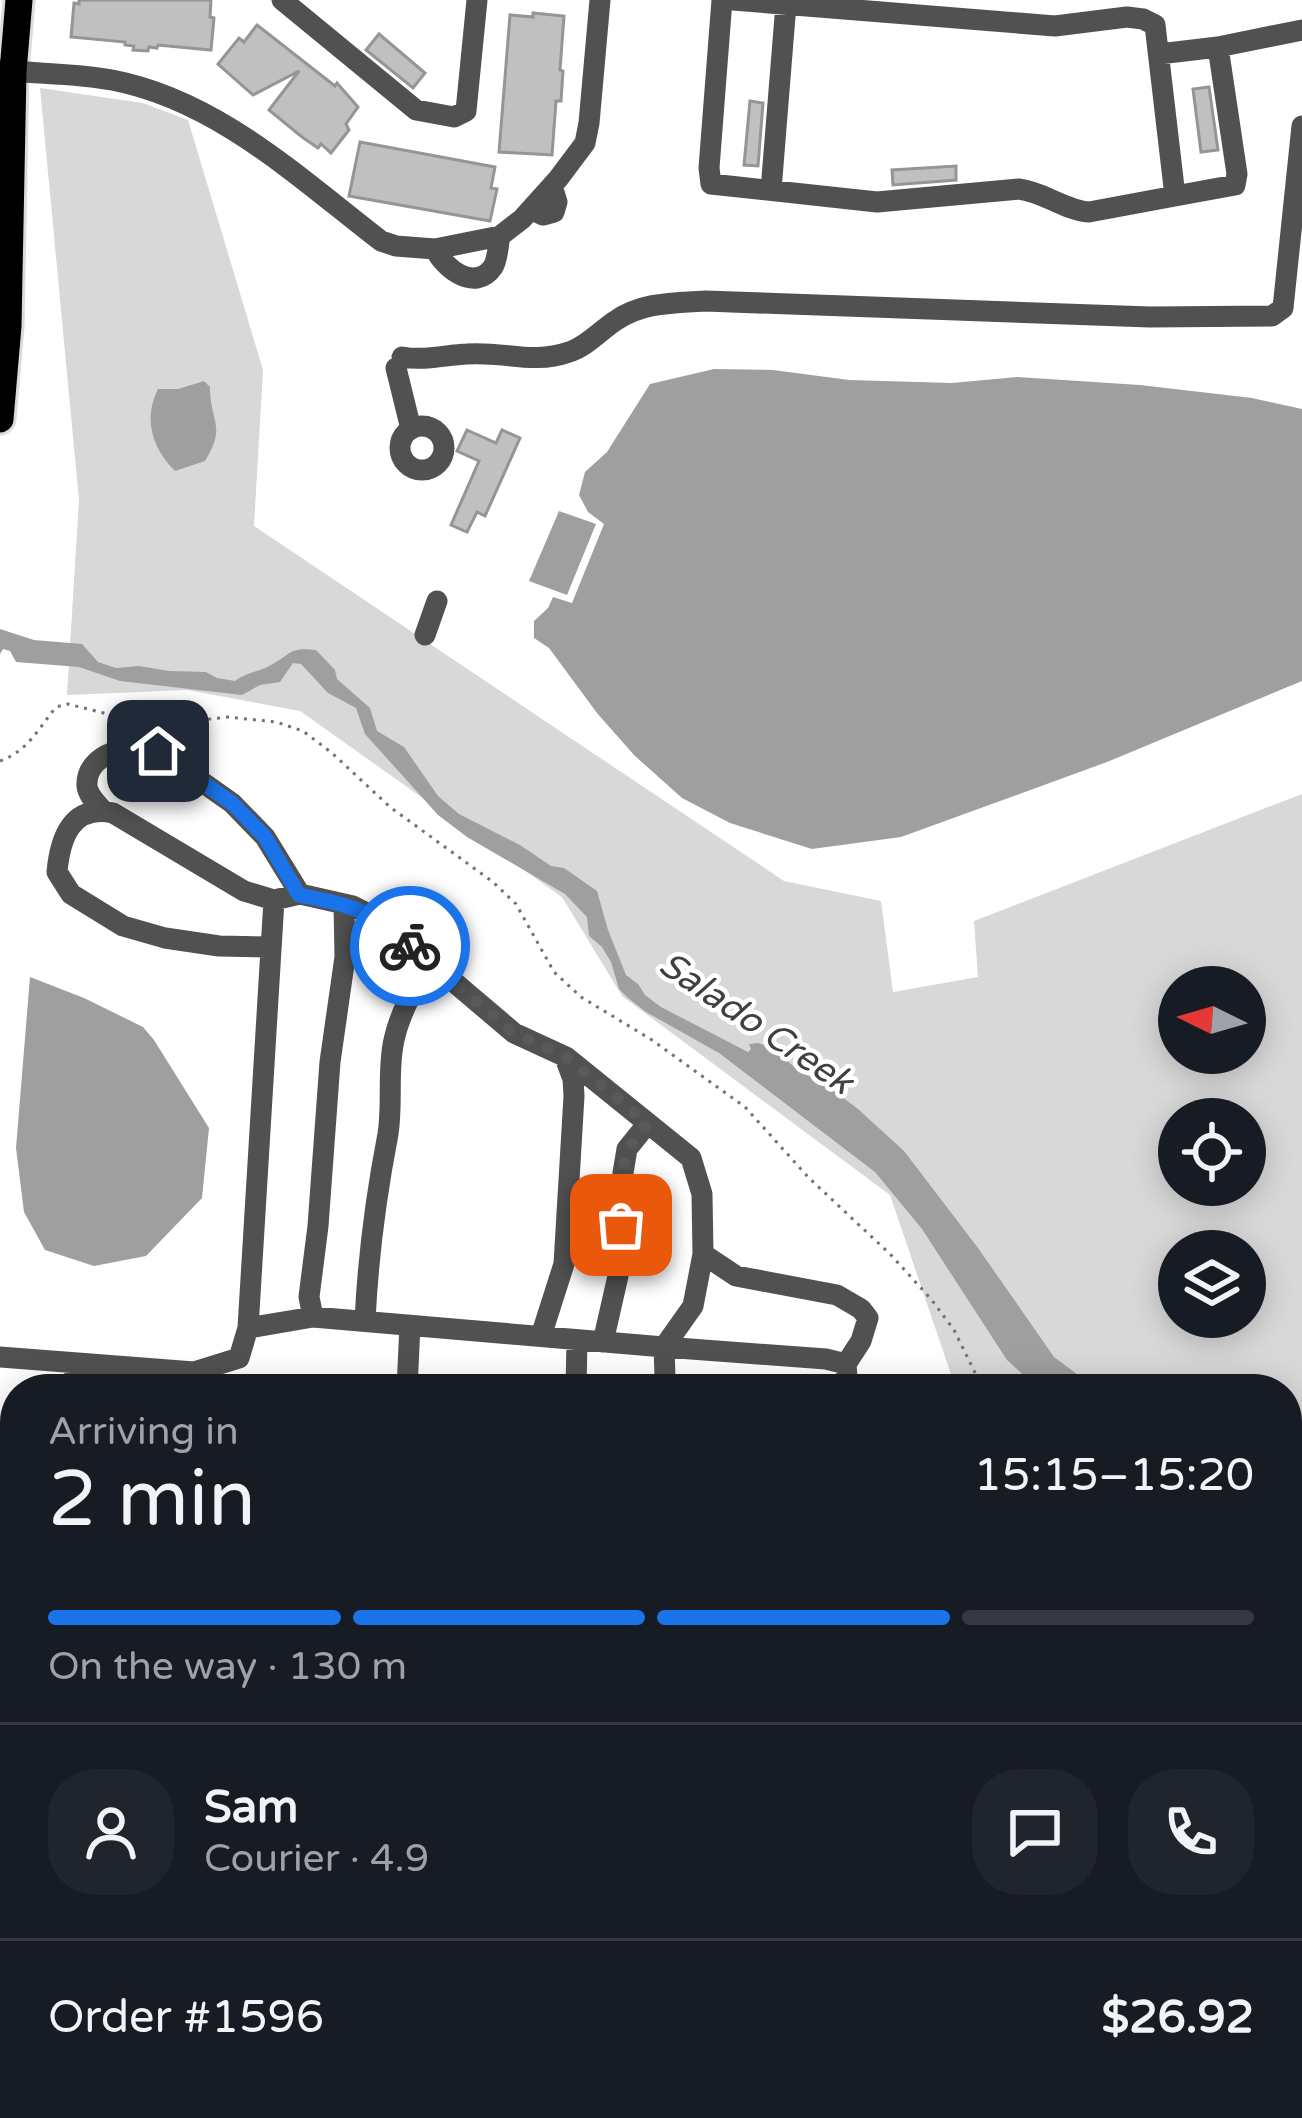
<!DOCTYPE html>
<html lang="en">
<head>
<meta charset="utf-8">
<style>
	:root { --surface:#171b24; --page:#20242c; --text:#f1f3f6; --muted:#9ea1a6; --line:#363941; --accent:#1a73e8 }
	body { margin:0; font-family:"Varela Round",sans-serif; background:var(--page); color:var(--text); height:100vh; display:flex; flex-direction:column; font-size:45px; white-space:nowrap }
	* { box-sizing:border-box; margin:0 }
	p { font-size:39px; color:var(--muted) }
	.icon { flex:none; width:66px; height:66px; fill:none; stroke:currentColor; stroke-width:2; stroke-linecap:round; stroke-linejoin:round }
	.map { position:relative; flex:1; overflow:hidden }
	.sheet { position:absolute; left:0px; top:1374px; width:1302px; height:744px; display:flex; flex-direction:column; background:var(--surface); border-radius:48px 48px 0 0; box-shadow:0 6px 30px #0003 }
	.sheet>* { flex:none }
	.needle { width:78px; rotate:275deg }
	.fabs { position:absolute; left:1158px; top:966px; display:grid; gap:24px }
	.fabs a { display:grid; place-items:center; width:108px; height:108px; border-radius:50%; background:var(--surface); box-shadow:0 6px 30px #0003; font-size:60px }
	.pin { position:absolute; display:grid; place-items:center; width:102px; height:102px; color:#fff; margin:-51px; border-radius:24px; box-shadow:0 6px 18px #0006 }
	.courier { position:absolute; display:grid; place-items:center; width:120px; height:120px; margin:-60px; border:9px solid #1a73e8; border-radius:50%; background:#fff; color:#222; box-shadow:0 3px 15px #0007 }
	.headline em { font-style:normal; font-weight:600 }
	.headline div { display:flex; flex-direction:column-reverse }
	.headline { display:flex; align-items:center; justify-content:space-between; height:204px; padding:0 48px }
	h1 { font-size:78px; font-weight:600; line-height:90px }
	.bar { display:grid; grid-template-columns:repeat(4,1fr); gap:18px 12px; align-content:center; height:144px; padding:0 48px }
	.bar i { height:15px; border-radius:9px; background:var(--line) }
	.bar .on { background:var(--accent) }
	.bar p { grid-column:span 4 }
	.line { display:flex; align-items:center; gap:30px; padding:0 48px; border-top:3px solid var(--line) }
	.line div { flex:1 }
	.round { display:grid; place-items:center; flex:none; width:126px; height:126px; border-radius:48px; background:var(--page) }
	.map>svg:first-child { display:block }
</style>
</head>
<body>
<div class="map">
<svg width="1302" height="2118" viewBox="0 0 1302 2118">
	<rect width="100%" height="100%" fill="#fff"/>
	<path fill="#d8d8d8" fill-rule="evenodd" d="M40 88 143 103 188 120 263 370 254 526 784 881 881 901 893 992 978 977 974 921 1302 794V2118H752L756 2103H1287V1389H956L890 1195 622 996 562 897 300 711 187 690 67 695 79 500ZM1179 987H1245V1053H1179ZM1179 1119H1245V1185H1179ZM1179 1251H1245V1317H1179Z"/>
	<path fill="#9f9f9f" d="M714 369 773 370 849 380 952 383 1017 377 1140 385 1252 398 1302 409V681L1107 762 901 837 812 849 730 823 682 798 634 755 597 713 549 648 534 638V621L548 608 553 597 572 603 604 524 588 512 579 495 585 472 607 452 650 384Z
		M204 381 210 387C210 423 227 425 205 461L175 471C152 448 143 419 158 389H178Z
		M559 511 596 524 567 595 529 581Z
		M0 629 34 640 82 644 98 662 116 668 139 666 169 671 206 672 217 678 235 681C247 672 259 672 271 665 292 654 288 647 316 650L335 670 337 679 370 708 377 731 404 747 438 796 459 814 520 845 551 866 564 868 597 891 608 930 626 975 638 984 645 995 661 1007 748 1052 751 1049 749 1044 758 1043 770 1047 802 1073 822 1082 858 1109 904 1151 978 1248 1054 1357 1097 1389H1051L1031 1382 1007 1360 922 1229 875 1172 719 1053 646 1012 628 998 619 989 611 962 602 947 589 936 587 917 565 894 467 837 438 815 365 734 356 708 328 693 301 664 293 663 280 682 260 685 242 695 120 681 79 667 16 662 10 651 3 649 0 654Z
		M30 977 84 998 143 1027 154 1040 209 1128 202 1198 146 1256 94 1266 45 1250 24 1212 16 1148Z"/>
	<path fill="#c0c0c0" stroke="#959595" stroke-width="3" d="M79 0H211L210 17 214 18 211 50 158 45 157 48 149 47 148 51 133 50 134 46 125 45V42L71 37 74 3 79 4Z
		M533 13 564 16 560 70 563 71 561 101H556L552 155 499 152 510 15 533 17Z
		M257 25 335 86 337 83 358 107 346 124 349 130 331 153 321 144 318 148 302 137 269 110 299 71 253 95 218 64 239 38 244 42Z
		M379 34 425 73 413 88 366 50Z
		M1209 87 1218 150 1201 152 1193 89Z
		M750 101 763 103 758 166 744 165Z
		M360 142 495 167 491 188 497 189 490 221 349 196Z
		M956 166V180L893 185 892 170Z
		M467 430 496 443 502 430 520 438 485 516 477 512 467 532 451 525 479 461 457 451Z"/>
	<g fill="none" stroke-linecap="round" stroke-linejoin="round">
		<g stroke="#dbdbdb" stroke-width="33">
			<path id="major" d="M0 419 8 326 13 71 19 0"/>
		</g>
		<path stroke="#737373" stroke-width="3" stroke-dasharray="3 6" stroke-linecap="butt" d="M0 761C28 751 38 729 56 707L68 704 135 721 174 723 228 717 276 722 303 731 332 753 390 807 493 882 516 904 554 972 581 997 652 1040 745 1107 809 1178 890 1254 931 1299 954 1330 983 1389
			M1287 1786 1302 1819
			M990 2103 991 2118
			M1225 2103 1231 2118"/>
		<path stroke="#515151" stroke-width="21" d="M282 0 416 110 454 117 466 111 477 0
			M722 0 709 168 711 184 877 202 1019 189C1044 192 1064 210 1089 212L1175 196 1155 25 1143 19 1127 17 1055 26 733 0
			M1218 47 1302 30
			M1159 54 1218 47 1237 174 1235 185 1175 196
			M1 70C37 74 76 73 112 80 217 100 299 178 381 241L396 246 435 249 500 236 522 219 558 179 585 143 589 123 600 0
			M771 190 786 4
			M531 209 543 215 554 212 557 202 552 186
			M435 249C444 268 475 293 493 267 498 259 498 245 500 236
			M402 357C425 361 445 355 467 354 505 351 532 365 569 352 586 347 600 331 615 321 642 302 673 303 705 301L1150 317 1272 316 1283 308 1302 126
			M396 368 411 429
			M400 448a22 22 0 1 1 44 0a22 22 0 1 1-44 0Z
			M425 635 437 601
			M103 811C97 803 88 796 87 786 85 752 134 742 158 751L232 803 265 837 300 894
			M269 947 219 946 165 938 123 926 71 894 57 872C60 839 71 804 113 813L244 891 274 900
			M703 1254 736 1276 837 1295 861 1309 868 1318 861 1341 846 1364 848 1389
			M313 1317 309 1297 318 1226 330 1062 345 957 344 904
			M365 1321C368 1257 376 1196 388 1134 393 1103 387 1070 394 1040 400 1012 415 987 429 962
			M541 1336 564 1264 574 1096 573 1079 566 1060
			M603 1342 618 1276 623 1173 627 1149 648 1123
			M0 1357 194 1372 239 1358 248 1328 274 900 300 894 353 906 382 921 514 1033 566 1057 691 1158 702 1194 703 1254 693 1306 664 1347 313 1317 248 1328
			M72 1389 77 1363
			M407 1389 410 1325
			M576 1389 577 1340
			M669 1389 665 1377 664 1347 826 1359 846 1364"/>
		<use href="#major" stroke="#000" stroke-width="27"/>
	</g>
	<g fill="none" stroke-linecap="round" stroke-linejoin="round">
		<path stroke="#595959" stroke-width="12" stroke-dasharray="0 21.6" d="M410 946 514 1033 566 1057 648 1123C617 1155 621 1183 621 1225"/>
		<path stroke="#1a73e8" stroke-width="15" d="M158 751 232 803 265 837 299 895C354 906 368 909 410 946"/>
	</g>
	<g text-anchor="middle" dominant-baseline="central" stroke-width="9" stroke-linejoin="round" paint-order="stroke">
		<g font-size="36" font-style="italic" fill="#404040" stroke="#fff">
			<text transform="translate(756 1023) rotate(34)">Salado Creek</text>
		</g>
	</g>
</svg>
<div class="fabs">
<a><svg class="needle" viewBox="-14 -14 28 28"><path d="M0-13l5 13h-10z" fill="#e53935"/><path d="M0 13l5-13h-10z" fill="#9ea1a6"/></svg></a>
<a><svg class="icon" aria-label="locate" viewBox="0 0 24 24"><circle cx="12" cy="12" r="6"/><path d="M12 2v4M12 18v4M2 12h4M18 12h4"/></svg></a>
<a><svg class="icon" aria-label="layers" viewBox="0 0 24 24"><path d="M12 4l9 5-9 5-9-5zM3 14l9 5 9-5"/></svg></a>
</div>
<div class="pin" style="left:621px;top:1225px;background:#ea580c"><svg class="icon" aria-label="bag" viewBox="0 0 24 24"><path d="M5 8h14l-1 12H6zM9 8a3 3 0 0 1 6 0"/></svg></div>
<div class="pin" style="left:158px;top:751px;background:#1f2937"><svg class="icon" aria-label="home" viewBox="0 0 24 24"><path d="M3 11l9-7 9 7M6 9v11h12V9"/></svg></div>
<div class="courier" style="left:410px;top:946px"><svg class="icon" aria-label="bike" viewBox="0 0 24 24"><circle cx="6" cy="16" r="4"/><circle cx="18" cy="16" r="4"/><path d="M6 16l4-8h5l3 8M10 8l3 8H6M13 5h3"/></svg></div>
<section class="sheet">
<div class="headline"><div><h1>2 min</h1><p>Arriving in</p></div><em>15:15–15:20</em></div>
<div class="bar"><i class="on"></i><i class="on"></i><i class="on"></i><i></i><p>On the way · 130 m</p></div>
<div class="line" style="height:216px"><a class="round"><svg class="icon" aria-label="person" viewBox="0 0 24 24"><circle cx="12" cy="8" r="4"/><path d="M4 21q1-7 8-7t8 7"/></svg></a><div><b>Sam</b><p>Courier · 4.9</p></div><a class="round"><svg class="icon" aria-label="chat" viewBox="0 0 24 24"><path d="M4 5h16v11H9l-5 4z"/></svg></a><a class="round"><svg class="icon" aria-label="phone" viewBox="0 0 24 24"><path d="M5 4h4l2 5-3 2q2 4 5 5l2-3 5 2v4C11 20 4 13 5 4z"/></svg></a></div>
<div class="line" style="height:156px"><div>Order #1596</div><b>$26.92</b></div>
</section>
</div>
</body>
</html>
